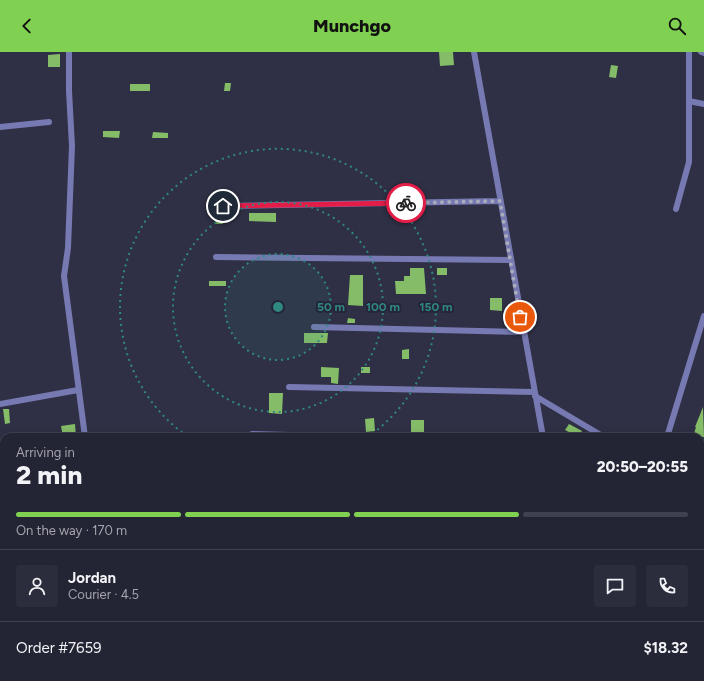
<!DOCTYPE html>
<html lang="en">
<head>
<meta charset="utf-8">
<style>
	:root { --surface:#232434; --page:#2b2c3c; --text:#f1f3f6; --muted:#a3a4ac; --line:#40414f; --accent:#80d051 }
	body { margin:0; font-family:Figtree,sans-serif; background:var(--page); color:var(--text); height:100vh; display:flex; flex-direction:column; font-size:15px; white-space:nowrap }
	* { box-sizing:border-box; margin:0 }
	p { font-size:13px; color:var(--muted) }
	.icon { flex:none; width:22px; height:22px; fill:none; stroke:currentColor; stroke-width:2; stroke-linecap:round; stroke-linejoin:round }
	.map { position:relative; flex:1; overflow:hidden }
	.sheet { position:absolute; left:0px; top:381px; width:704px; height:248px; display:flex; flex-direction:column; background:var(--surface); border-radius:12px 12px 0 0; box-shadow:0 2px 10px #0003,0 0 0 1px var(--line) }
	.sheet>* { flex:none }
	.pin { position:absolute; display:grid; place-items:center; width:34px; height:34px; color:#fff; margin:-17px; border:2px solid #fff; border-radius:50%; box-shadow:0 1px 4px #0007 }
	.courier { position:absolute; display:grid; place-items:center; width:40px; height:40px; margin:-20px; border:3px solid #e11d48; border-radius:50%; background:#fff; color:#222; box-shadow:0 1px 5px #0007 }
	.overview em { font-style:normal; font-weight:800 }
	.overview div { display:flex; flex-direction:column-reverse }
	.overview { display:flex; align-items:center; justify-content:space-between; height:68px; padding:0 16px }
	h1 { font-size:26px; font-weight:800; line-height:30px }
	.bar { display:grid; grid-template-columns:repeat(4,1fr); gap:6px 4px; align-content:center; height:48px; padding:0 16px }
	.bar i { height:5px; border-radius:3px; background:var(--line) }
	.bar .selected { background:var(--accent) }
	.bar p { grid-column:span 4 }
	.line { display:flex; align-items:center; gap:10px; padding:0 16px; border-top:1px solid var(--line) }
	.line div { flex:1 }
	.round { display:grid; place-items:center; flex:none; width:42px; height:42px; border-radius:4px; background:var(--page) }
	header { display:flex; justify-content:space-between; align-items:center; height:52px; padding:0 16px; background:var(--accent); color:#111; font-size:18px; font-weight:800 }
	.map>svg:first-child { display:block }
</style>
</head>
<body>
<header><svg class="icon" aria-label="back" viewBox="0 0 24 24"><path d="M15 5l-7 7 7 7"/></svg>Munchgo<svg class="icon" aria-label="search" viewBox="0 0 24 24"><circle cx="10" cy="10" r="6"/><path d="M15 15l6 6"/></svg></header>
<div class="map">
<svg width="704" height="629" viewBox="0 0 704 629">
	<rect width="100%" height="100%" fill="#2f3045"/>
	<path fill="#85bc68" d="M439 0H453L454 13 440 14Z
		M60 2V15H48V3Z
		M611 13 618 14 616 26 609 25Z
		M225 31H231L230 39H224Z
		M130 32H150V39H130Z
		M103 79H120L119 86 103 85Z
		M153 80 168 81V86H152Z
		M249 161H276V170L249 169Z
		M215 165 223 166V172H215Z
		M410 216H424L426 242H396L395 229H404V224H410Z
		M437 216H447V223H437Z
		M350 223H363V254L348 253Z
		M209 229H226V234H209Z
		M490 246H502V259L490 258Z
		M348 266 355 267V271H347Z
		M304 281H328L327 291H304Z
		M409 297V307H402V298Z
		M321 315 339 316 338 332 331 331V325H321Z
		M361 315H370V321H361Z
		M269 341H283L282 362 269 361Z
		M703 355 704 385H693L696 375H695Z
		M3 357H9L10 371 5 372Z
		M374 366 375 379 366 380 365 367Z
		M411 368H424V385L411 384Z
		M75 372 76 385H63L61 374Z
		M569 372 582 379 578 385 565 378Z"/>
	<g fill="none" stroke-linecap="round" stroke-linejoin="round">
		<path stroke="#777ab2" stroke-width="6" d="M69 0V39L72 94 68 196 64 224 85 385
			M474 0 543 385
			M701 0 704 1
			M689 49 704 52
			M0 75 49 70
			M223 154 499 149
			M676 157 689 110V0
			M216 205 510 208
			M314 275 523 280
			M289 335 534 340
			M535 344 604 385
			M0 352 78 338
			M252 382 361 385
			M667 385 704 264
			M0 414 4 413
			M700 437 704 438
			M0 477 4 476
			M0 537H4
			M116 625 117 629
			M587 625V629"/>
	</g>
	<g fill="none" stroke-linecap="round" stroke-linejoin="round">
		<path stroke="#aaabbb" stroke-width="4" stroke-dasharray="0 7.2" d="M406 151 500 149 520 265"/>
		<path stroke="#e11d48" stroke-width="5" d="M223 154 406 151"/>
	</g>
	<circle cx="278" cy="255" r="53" fill="#308883" fill-opacity=".12"/>
	<g fill="none" stroke="#308883" stroke-width="2" stroke-dasharray="2 4">
		<circle cx="278" cy="255" r="53"/>
		<circle cx="278" cy="255" r="105"/>
		<path d="M187 384A158 158 0 1 1 369 384"/>
	</g>
	<circle cx="278" cy="255" r="6" fill="#308883" stroke="#25263a" stroke-width="2"/>
	<g font-size="12" text-anchor="middle" font-weight="bold" fill="#308883" stroke="#25263a" stroke-width="4" stroke-linejoin="round" paint-order="stroke">
		<text x="331" y="259">50 m</text>
		<text x="383" y="259">100 m</text>
		<text x="436" y="259">150 m</text>
	</g>
</svg>
<div class="pin" style="left:520px;top:265px;background:#ea580c"><svg class="icon" aria-label="bag" viewBox="0 0 24 24"><path d="M5 8h14l-1 12H6zM9 8a3 3 0 0 1 6 0"/></svg></div>
<div class="pin" style="left:223px;top:154px;background:#1f2937"><svg class="icon" aria-label="home" viewBox="0 0 24 24"><path d="M3 11l9-7 9 7M6 9v11h12V9"/></svg></div>
<div class="courier" style="left:406px;top:151px"><svg class="icon" aria-label="bike" viewBox="0 0 24 24"><circle cx="6" cy="16" r="4"/><circle cx="18" cy="16" r="4"/><path d="M6 16l4-8h5l3 8M10 8l3 8H6M13 5h3"/></svg></div>
<section class="sheet">
<div class="overview"><div><h1>2 min</h1><p>Arriving in</p></div><em>20:50–20:55</em></div>
<div class="bar"><i class="selected"></i><i class="selected"></i><i class="selected"></i><i></i><p>On the way · 170 m</p></div>
<div class="line" style="height:72px"><a class="round"><svg class="icon" aria-label="person" viewBox="0 0 24 24"><circle cx="12" cy="8" r="4"/><path d="M4 21q1-7 8-7t8 7"/></svg></a><div><b>Jordan</b><p>Courier · 4.5</p></div><a class="round"><svg class="icon" aria-label="chat" viewBox="0 0 24 24"><path d="M4 5h16v11H9l-5 4z"/></svg></a><a class="round"><svg class="icon" aria-label="phone" viewBox="0 0 24 24"><path d="M5 4h4l2 5-3 2q2 4 5 5l2-3 5 2v4C11 20 4 13 5 4z"/></svg></a></div>
<div class="line" style="height:52px"><div>Order #7659</div><b>$18.32</b></div>
</section>
</div>
</body>
</html>
